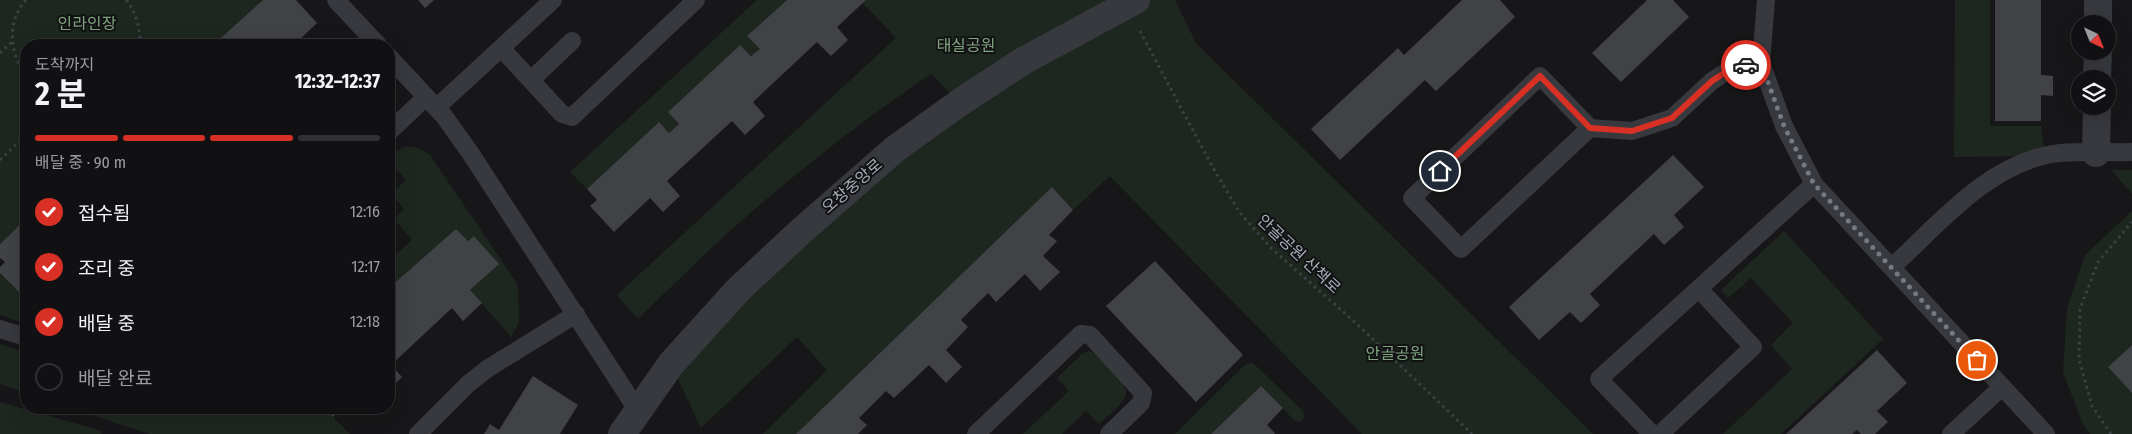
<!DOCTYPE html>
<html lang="ko">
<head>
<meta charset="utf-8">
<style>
	:root { --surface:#111113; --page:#1e1f21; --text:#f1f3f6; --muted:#9c9da0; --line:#303133; --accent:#d93025 }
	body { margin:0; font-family:"Fira Sans Condensed","Noto Sans KR",sans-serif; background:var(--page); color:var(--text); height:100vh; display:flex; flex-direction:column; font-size:19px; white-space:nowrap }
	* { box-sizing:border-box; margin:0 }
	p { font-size:16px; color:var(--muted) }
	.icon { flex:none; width:28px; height:28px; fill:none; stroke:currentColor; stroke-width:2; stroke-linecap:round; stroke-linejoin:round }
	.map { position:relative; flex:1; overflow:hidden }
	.side { position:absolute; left:20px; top:39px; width:375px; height:375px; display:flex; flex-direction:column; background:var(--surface); border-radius:20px; box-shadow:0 5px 20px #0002,0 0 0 1px var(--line) }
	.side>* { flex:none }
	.needle { width:32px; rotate:137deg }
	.buttons { position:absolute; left:2071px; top:15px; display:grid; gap:10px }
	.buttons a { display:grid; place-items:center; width:45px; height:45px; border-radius:50%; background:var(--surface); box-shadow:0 5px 20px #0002,0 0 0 1px var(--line); font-size:25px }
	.pin { position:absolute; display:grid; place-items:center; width:42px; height:42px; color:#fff; margin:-21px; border:2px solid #fff; border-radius:50%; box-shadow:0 1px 5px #0007 }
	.courier { position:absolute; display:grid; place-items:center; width:50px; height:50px; margin:-25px; border:4px solid #d93025; border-radius:50%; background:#fff; color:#222; box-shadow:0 1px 6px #0007 }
	.headline em { font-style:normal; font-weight:700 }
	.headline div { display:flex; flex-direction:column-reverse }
	.headline { display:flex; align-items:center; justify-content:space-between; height:85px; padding:0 15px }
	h1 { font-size:32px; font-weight:700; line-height:38px }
	.bar { display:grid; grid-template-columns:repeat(4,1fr); gap:8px 5px; align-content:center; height:60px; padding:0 15px }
	.bar i { height:6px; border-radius:4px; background:var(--line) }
	.bar .current { background:var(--accent) }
	.bar p { grid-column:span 4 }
	ol { padding:0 15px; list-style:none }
	li { display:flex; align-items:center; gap:15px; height:55px }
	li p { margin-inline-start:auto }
	li .icon { padding:5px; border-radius:50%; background:var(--accent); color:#fff; stroke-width:4 }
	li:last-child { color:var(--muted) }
	li i { width:28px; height:28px; border:2px solid var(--line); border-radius:50% }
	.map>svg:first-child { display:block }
</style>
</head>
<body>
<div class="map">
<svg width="2132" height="434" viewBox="0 0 2132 434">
	<rect width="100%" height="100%" fill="#171719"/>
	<path fill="#1e271f" d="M0 0H263L213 45H26V219L0 244Z
		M757 0H787L747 36 760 49 751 56 740 45 668 112 679 124 669 133 659 122 587 189 570 172Z
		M860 0H1175L1196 43 1593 434H1362L1110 176 1073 210 1052 188 796 434H763L827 370 797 337 701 428 671 364 959 102 931 74C867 117 806 165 748 215 710 248 674 284 638 319L617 295 896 38Z
		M1955 0H1990V126H2041L2045 156 1954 157Z
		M406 146 419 148 430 155 518 285 519 323 511 337 470 290 498 263 474 236 468 241 456 230 389 288V261L412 240 394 219 404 209 391 194 406 180 389 161V156Z
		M2111 170H2132V194Z
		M2132 211V345L2108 367 2132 393V434H2090L2082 422 2063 372 2067 308 2085 255Z
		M1784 231 1883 339 1781 434H1723L1792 369 1771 345 1793 323 1751 278 1728 298 1721 290Z
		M0 273 24 298 26 296V324L0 315Z
		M0 344 26 353V393L0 384Z
		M1090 351C1100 355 1129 383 1126 395 1124 403 1105 418 1099 424L1086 411 1062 434H1023L1069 391 1057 378 1083 353Z
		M1253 363 1302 410 1305 416 1301 422 1294 420 1261 386 1211 434H1175L1246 364Z
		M0 402 102 431 101 434H0Z
		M70 408H324L350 434H150Z"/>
	<path fill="#414246" d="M263 0H296L317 23 294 45H213Z
		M418 0H434L425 8Z
		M787 0H866L837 27 848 40 831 56 817 42 753 102 765 116 745 135 732 121 667 181 680 196 663 212 650 198 614 232 590 206 597 200 587 189 659 122 669 133 679 124 668 112 740 45 751 56 760 49 747 36Z
		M1462 0H1500L1515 17 1436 91 1425 80 1340 160 1311 129 1398 48 1404 55Z
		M1647 0H1673L1689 17 1621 82 1592 53Z
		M1995 0H2041V75L2053 76V96L2041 95V121H1995Z
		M1673 155 1704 187 1674 215 1684 227 1664 245 1654 234 1590 294 1600 305 1581 323 1570 312 1539 340 1509 307Z
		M1052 187 1073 210 1049 235 1057 241 1043 256 1060 272 1040 291 1025 274 996 302 988 293 961 320 968 327 946 350 962 367 946 383 929 365 894 398 886 391 859 418 867 425 858 434H796Z
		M26 219V296L25 298 0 273V267L5 262 0 258V244Z
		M456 229 468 241 474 236 499 264 470 290 482 303 463 321 452 308 391 365 402 377 389 390V317L396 311 389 303V288Z
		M1155 261 1243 355 1196 402 1106 306Z
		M2132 345V393L2108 367Z
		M1877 350 1907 383 1877 411 1888 422 1875 434H1861L1857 430 1852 434H1786Z
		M533 376 578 405 560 434H484L490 424 499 430Z
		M1261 386 1283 408 1267 425 1275 433 1274 434H1211Z
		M324 408H343L333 417Z"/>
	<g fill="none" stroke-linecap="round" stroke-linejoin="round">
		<path stroke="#3d4045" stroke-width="3" stroke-dasharray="2.5 4" stroke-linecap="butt" d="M26 0C5 23 11 54 26 78
			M126 0C137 13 140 29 140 45
			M1140 31 1212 166 1240 213 1270 247 1358 325 1472 434
			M0 53 12 42
			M0 160 26 135
			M2111 434 2092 406 2079 359 2080 309 2098 262 2132 222"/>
		<path stroke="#37393e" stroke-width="18" d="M336 0 378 45
			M1766 0 1761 63 1784 126 1814 184 2046 434
			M501 48 562 114 572 117 696 0
			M389 57 444 116 471 154 638 411
			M531 80 572 41
			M436 108 553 0
			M1590 128 1461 249 1412 198 1540 76 1590 128 1632 131 1672 118 1712 81 1735 66 1761 63
			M389 132 426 97
			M1892 267C1938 225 1987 165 2052 154 2075 150 2108 153 2132 152
			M0 329 26 337
			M418 434 468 384 487 369 576 314
			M976 434 1081 334 1090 335 1143 393 1141 403 1109 434
			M1652 434 1599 379 1814 184
			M1660 434 1753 347 1699 289
			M1951 434 2002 387"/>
		<path stroke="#37393e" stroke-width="28" d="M2098 24V0
			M2097 79 2098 51
			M2096 153 2097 106"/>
		<path stroke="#37393e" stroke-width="28" d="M622 434 671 364 738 290 799 233 895 149 959 103 1023 61 1136 0"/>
	</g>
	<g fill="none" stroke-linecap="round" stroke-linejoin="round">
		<path stroke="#757981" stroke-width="5" stroke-dasharray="0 9" d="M1746 65 1761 63 1784 126 1814 184 1977 360"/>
		<path stroke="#d93025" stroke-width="6" d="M1440 171 1540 76 1590 128 1632 131 1672 118 1712 81 1735 66 1746 65"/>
	</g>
	<g text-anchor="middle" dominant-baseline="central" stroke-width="4" stroke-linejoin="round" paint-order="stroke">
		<g font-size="16" fill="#7fa47f" stroke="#121214">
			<text x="87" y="23">인라인장</text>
			<text x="966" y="45">태실공원</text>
			<text x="1395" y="353">안골공원</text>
		</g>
		<g font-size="16" fill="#a8aeb9" stroke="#121214">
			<text transform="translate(852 186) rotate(-41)">오창중앙로</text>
			<text transform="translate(1299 254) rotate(43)">안골공원 산책로</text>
		</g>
	</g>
</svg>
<div class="buttons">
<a><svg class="needle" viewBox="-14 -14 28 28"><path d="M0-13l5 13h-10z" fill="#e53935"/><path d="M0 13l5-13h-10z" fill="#9c9da0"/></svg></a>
<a><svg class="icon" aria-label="layers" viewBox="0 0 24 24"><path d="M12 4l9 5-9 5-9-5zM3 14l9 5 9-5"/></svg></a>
</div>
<div class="pin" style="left:1977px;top:360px;background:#ea580c"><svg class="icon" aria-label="bag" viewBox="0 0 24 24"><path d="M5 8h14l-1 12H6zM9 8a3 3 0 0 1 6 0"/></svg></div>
<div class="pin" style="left:1440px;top:171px;background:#1f2937"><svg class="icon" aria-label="home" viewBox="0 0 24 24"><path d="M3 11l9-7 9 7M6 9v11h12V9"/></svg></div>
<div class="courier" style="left:1746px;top:65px"><svg class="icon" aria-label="car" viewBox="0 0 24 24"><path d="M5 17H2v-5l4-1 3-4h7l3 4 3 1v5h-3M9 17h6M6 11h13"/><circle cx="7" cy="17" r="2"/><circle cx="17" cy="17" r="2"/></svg></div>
<section class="side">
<div class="headline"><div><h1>2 분</h1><p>도착까지</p></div><em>12:32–12:37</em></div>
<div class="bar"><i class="current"></i><i class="current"></i><i class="current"></i><i></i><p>배달 중 · 90 m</p></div>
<ol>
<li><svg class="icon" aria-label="check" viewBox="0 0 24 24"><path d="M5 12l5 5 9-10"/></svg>접수됨<p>12:16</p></li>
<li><svg class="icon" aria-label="check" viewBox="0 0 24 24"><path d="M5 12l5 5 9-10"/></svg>조리 중<p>12:17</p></li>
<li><svg class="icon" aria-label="check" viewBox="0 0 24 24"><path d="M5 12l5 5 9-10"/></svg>배달 중<p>12:18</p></li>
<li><i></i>배달 완료</li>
</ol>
</section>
</div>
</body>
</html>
